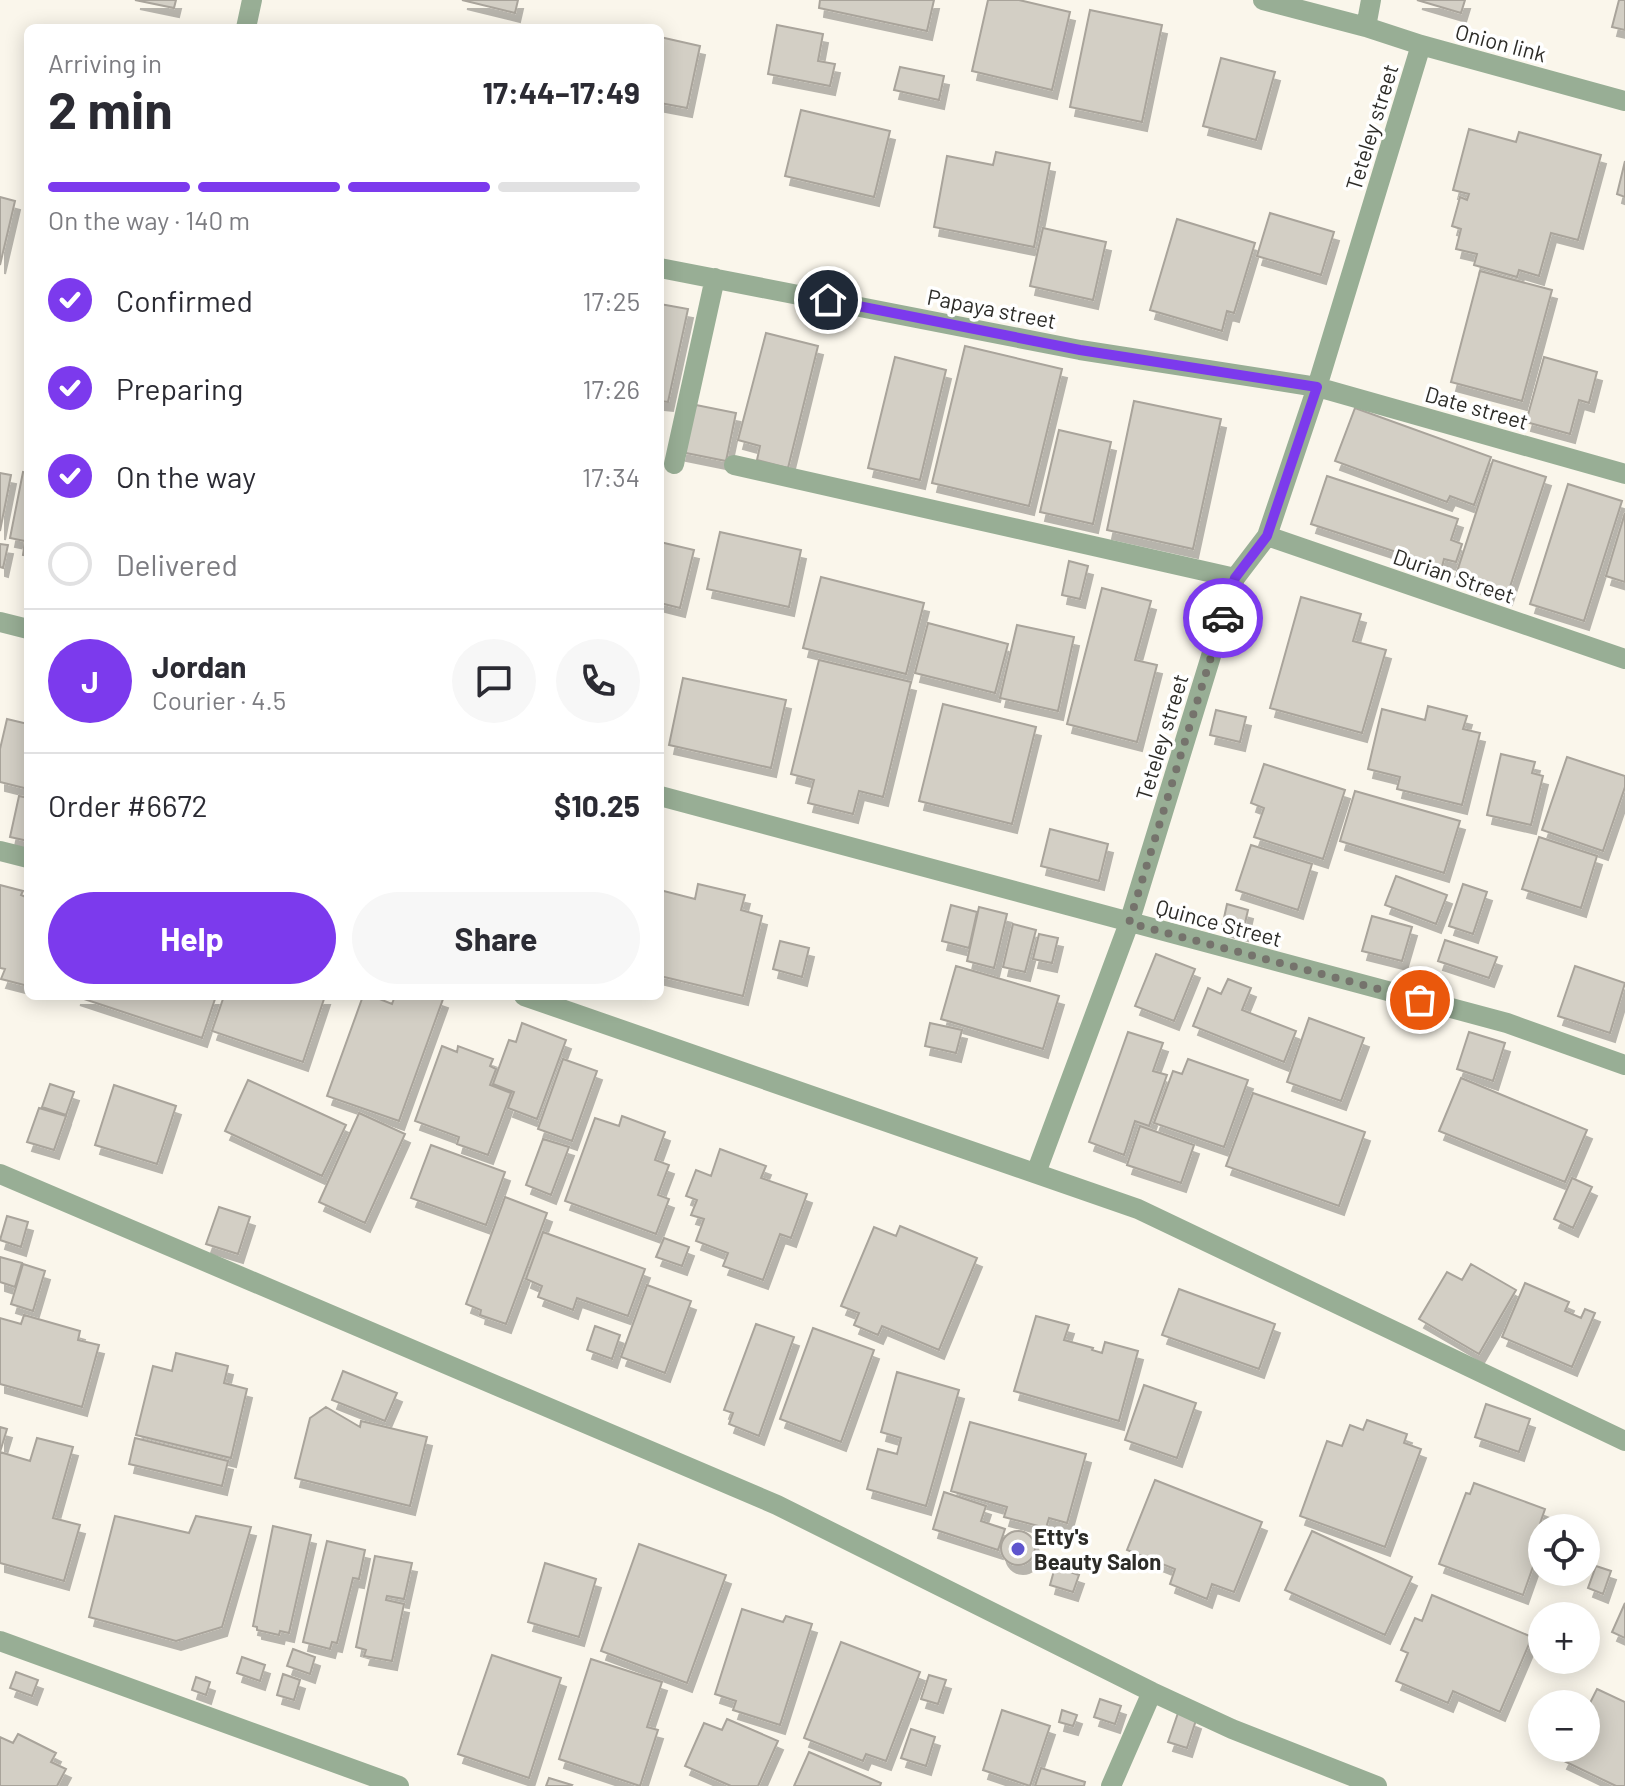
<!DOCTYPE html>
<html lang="en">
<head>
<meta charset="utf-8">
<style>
	:root { --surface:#fff; --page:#f7f7f7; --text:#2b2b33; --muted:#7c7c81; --line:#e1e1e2; --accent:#7c3aed }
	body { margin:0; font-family:Barlow,sans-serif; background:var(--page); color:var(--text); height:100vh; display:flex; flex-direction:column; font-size:30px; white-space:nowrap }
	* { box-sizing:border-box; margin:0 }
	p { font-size:26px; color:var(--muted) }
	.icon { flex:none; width:44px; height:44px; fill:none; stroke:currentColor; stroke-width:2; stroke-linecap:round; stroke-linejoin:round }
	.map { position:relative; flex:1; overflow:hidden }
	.details { position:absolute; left:24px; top:24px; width:640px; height:976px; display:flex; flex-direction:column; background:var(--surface); border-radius:12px; box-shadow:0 4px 20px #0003 }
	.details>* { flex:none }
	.fabs { position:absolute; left:1528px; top:1514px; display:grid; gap:16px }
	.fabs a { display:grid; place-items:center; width:72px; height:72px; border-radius:50%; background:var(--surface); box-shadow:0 4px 20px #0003; font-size:40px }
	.pin { position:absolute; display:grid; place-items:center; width:68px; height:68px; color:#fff; margin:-34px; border:4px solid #fff; border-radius:50%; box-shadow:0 2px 8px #0007 }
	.courier { position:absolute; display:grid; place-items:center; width:80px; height:80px; margin:-40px; border:6px solid #7c3aed; border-radius:50%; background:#fff; color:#222; box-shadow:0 2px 10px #0007 }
	.overview em { font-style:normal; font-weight:700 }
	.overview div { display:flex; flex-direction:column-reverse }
	.overview { display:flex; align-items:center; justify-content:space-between; height:136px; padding:0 24px }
	h1 { font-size:52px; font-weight:700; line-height:60px }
	.bar { display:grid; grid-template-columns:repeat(4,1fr); gap:12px 8px; align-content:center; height:96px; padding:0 24px }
	.bar i { height:10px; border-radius:6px; background:var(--line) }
	.bar .active { background:var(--accent) }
	.bar p { grid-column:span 4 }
	.line { display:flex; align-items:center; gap:20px; padding:0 24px; border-top:2px solid var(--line) }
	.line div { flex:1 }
	.round { display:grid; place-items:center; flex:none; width:84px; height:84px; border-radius:42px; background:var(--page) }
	ol { padding:0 24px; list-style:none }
	li { display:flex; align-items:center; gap:24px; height:88px }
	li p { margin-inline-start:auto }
	li .icon { padding:8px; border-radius:50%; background:var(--accent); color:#fff; stroke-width:4 }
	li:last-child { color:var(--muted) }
	li i { width:44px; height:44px; border:4px solid var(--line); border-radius:50% }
	.primary-button { display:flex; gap:16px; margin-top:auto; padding:16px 24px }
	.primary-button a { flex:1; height:92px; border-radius:48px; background:var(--accent); color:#fff; font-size:32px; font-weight:700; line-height:92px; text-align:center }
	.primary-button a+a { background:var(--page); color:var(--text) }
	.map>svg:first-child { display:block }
</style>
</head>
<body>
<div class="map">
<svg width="1625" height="1786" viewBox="0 0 1625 1786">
	<defs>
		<filter id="shadow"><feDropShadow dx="5" dy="9" stdDeviation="0" flood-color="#0004"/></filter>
	</defs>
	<rect width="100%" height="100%" fill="#faf6eb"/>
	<path fill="#d3cfc5" stroke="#a9a49b" stroke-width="2" filter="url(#shadow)" d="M135 0H176L174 8Z
		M462 0H518L515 13Z
		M820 0H934L927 31 819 8Z
		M988 0H1019L1070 12 1052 90 972 71Z
		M1417 0H1465L1461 13Z
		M1619 0H1625V30L1612 27Z
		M1090 10 1162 25 1142 122 1070 107Z
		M777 25 823 34 818 61 835 64 830 86 768 74Z
		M660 37 700 46 687 108 660 103Z
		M1221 58 1275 72 1256 140 1203 126Z
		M900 67 944 76 939 100 894 90Z
		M801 110 890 131 874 197 785 176Z
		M1469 129 1516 142 1519 132 1601 155 1578 240 1551 233 1539 276 1519 270 1517 277 1474 265 1477 254 1456 249 1461 229 1452 226 1460 197 1467 200 1469 194 1453 190Z
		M996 152 1050 163 1034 247 934 227 947 156 993 165Z
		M1625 161V197L1617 194Z
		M0 197 15 201 0 265Z
		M1270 213 1334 232 1321 275 1257 256Z
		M1177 219 1255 243 1234 313 1227 311 1222 331 1150 310Z
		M1043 228 1106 242 1093 300 1030 286Z
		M1480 271 1552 290 1522 401 1451 382Z
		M660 304 688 309 668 402 660 401Z
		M766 333 818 346 788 468 757 460 760 446 738 440Z
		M965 346 1062 369 1029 506 932 483Z
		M895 357 946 370 920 480 868 468Z
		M1544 357 1597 372 1589 403 1579 400 1570 434 1526 422Z
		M1134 401 1221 419 1193 549 1107 530Z
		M691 404 736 413 726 461 681 452Z
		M1355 408 1491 457 1474 505 1450 496 1447 502 1335 461Z
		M1059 430 1111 442 1093 524 1040 512Z
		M1493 460 1546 477 1507 596 1455 578Z
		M23 472 28 473V556L23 555 25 541 10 538Z
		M0 473 11 475 0 531Z
		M1327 476 1458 519 1451 540 1462 544 1456 562 1444 559 1442 567 1311 524Z
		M1568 484 1622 501 1584 621 1530 604Z
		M1625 513V582L1606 576Z
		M720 532 801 550 789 607 707 589Z
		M660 542 694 550 680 608 660 603Z
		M0 544 8 545 3 568 0 567Z
		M1069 561 1088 566 1080 599 1062 595Z
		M821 577 924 603 906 674 803 648Z
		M1102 588 1151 601 1135 660 1157 665 1137 742 1067 724Z
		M1301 597 1361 614 1353 641 1386 650 1362 733 1270 708Z
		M928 623 1008 644 995 693 915 673Z
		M1017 625 1074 637 1058 711 1000 698Z
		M819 660 911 682 883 797 859 791 853 814 808 803 814 780 791 774Z
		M683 678 786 700 771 768 669 745Z
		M943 704 1036 727 1012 824 919 801Z
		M1428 706 1467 716 1463 729 1480 733 1462 805 1397 789 1400 777 1368 769 1382 709 1425 720Z
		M1216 710 1246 717 1240 742 1210 735Z
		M7 719 28 724V789L0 782V749Z
		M1501 754 1535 762 1532 773 1543 776 1531 825 1487 815Z
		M1567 757 1625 776V787L1603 851 1542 830Z
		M1264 764 1345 790 1323 859 1254 837 1264 808 1251 803Z
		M1355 791 1460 821 1444 873 1340 841Z
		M19 796 28 798V841L10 837Z
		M1050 829 1108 844 1099 881 1041 866Z
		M1539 837 1597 856 1581 908 1522 889Z
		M1251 845 1312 864 1298 910 1236 890Z
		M1396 876 1447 895 1436 924 1385 905Z
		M698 884 745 895 741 910 762 916 743 996 660 976V890L695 899Z
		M1463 884 1487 892 1473 934 1449 926Z
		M0 885 23 891 21 895 28 898V986L1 979 5 969 0 968Z
		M1227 904 1248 910 1243 932 1222 927Z
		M951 905 977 912 969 948 942 941Z
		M979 907 1007 914 994 968 967 961Z
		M1372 916 1412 927 1402 961 1362 951Z
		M1013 924 1036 930 1025 972 1003 967Z
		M1039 934 1058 938 1052 963 1033 959Z
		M1445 940 1497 957 1489 978 1438 961Z
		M780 941 809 948 802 977 773 969Z
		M1156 954 1195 969 1174 1021 1135 1006Z
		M956 966 1059 996 1043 1049 941 1019Z
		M1575 966 1625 983 1610 1033 1558 1016Z
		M1228 979 1251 988 1242 1010 1296 1031 1284 1062 1193 1026 1208 988 1221 994Z
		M75 996H216L202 1038Z
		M224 996H325L303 1062 212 1031Z
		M363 996H372L392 1004 395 996H434L443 999 399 1121 327 1096Z
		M1309 1018 1364 1038 1341 1101 1287 1082Z
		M522 1023 566 1040 537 1119 508 1108 514 1092 493 1084 509 1040 516 1042Z
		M930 1023 962 1030 956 1053 925 1046Z
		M1128 1032 1163 1043 1153 1071 1167 1075 1149 1126 1135 1121 1124 1155 1089 1142Z
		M1469 1032 1505 1043 1493 1081 1457 1069Z
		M442 1046 457 1052 458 1046 493 1059 490 1066 496 1069 490 1085 511 1093 488 1155 457 1144 459 1137 415 1121Z
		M563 1059 597 1071 572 1141 538 1129Z
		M1188 1059 1248 1080 1224 1147 1154 1123 1173 1071 1182 1074Z
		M1461 1078 1587 1130 1565 1182 1439 1131Z
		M248 1080 346 1125 322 1176 225 1131Z
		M50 1084 74 1092 66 1115 42 1107Z
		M114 1085 176 1106 157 1164 95 1145Z
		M1253 1093 1365 1132 1339 1206 1226 1166Z
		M39 1108 66 1116 54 1150 27 1142Z
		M359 1113 405 1134 365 1223 319 1202Z
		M622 1116 665 1132 655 1160 669 1165 658 1195 669 1199 656 1234 565 1201 595 1118 619 1126Z
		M1140 1126 1194 1145 1181 1183 1127 1165Z
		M543 1139 569 1147 551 1195 526 1185Z
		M431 1145 505 1172 486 1225 411 1198Z
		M720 1149 766 1166 761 1178 807 1194 791 1238 780 1234 763 1280 723 1266 728 1253 696 1241 704 1219 691 1215 697 1200 686 1196 696 1170 711 1176Z
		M1572 1178 1592 1187 1573 1228 1554 1219Z
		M505 1197 547 1213 506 1324 480 1315 481 1310 466 1304Z
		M219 1207 250 1217 238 1254 206 1244Z
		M7 1216 28 1222 21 1247 0 1240Z
		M900 1226 977 1258 939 1350 882 1326 878 1335 854 1325 859 1313 841 1306 874 1227 896 1236Z
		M543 1232 645 1269 628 1316 577 1298 573 1310 538 1297 542 1286 526 1279Z
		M664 1238 689 1247 682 1266 656 1257Z
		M0 1257 22 1263 15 1287 0 1282Z
		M23 1264 45 1271 33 1311 11 1304Z
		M1471 1264 1516 1290 1479 1354 1419 1319 1447 1272 1462 1280Z
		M1525 1283 1569 1302 1565 1311 1581 1318 1585 1309 1595 1313 1572 1367 1502 1337Z
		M647 1285 691 1301 665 1373 621 1357Z
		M1179 1289 1275 1324 1259 1369 1162 1335Z
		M24 1315 80 1331 78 1340 99 1345 82 1407 0 1384V1318L21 1324Z
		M1036 1316 1069 1325 1064 1340 1093 1348 1092 1350 1102 1353 1105 1342 1138 1351 1119 1421 1014 1391Z
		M756 1324 794 1337 759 1436 729 1424 733 1413 724 1410Z
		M595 1326 620 1335 612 1359 587 1350Z
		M813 1328 874 1350 841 1442 780 1419Z
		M176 1353 228 1366 224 1383 247 1389 231 1458 136 1435 153 1366 172 1371Z
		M343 1371 397 1393 385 1421 332 1400Z
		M897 1372 959 1390 926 1506 867 1489 878 1449 897 1454 901 1438 881 1432Z
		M1144 1385 1196 1403 1177 1458 1125 1440Z
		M1486 1404 1530 1419 1519 1452 1475 1437Z
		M326 1407 360 1427 361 1421 427 1437 410 1506 295 1478 310 1418Z
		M1367 1420 1407 1434 1404 1443 1421 1449 1385 1547 1300 1516 1327 1441 1342 1446 1350 1425 1363 1430Z
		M970 1422 1086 1454 1067 1523 1049 1518 1046 1528 1004 1517 1007 1507 951 1491Z
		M0 1427 7 1429 0 1452 30 1461 37 1438 73 1447 53 1518 80 1525 64 1581 0 1563Z
		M135 1438 228 1461 222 1486 129 1464Z
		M1155 1480 1262 1522 1234 1592 1212 1584 1207 1599 1170 1584 1175 1569 1127 1550Z
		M1474 1483 1545 1509 1534 1541 1541 1544 1523 1595 1439 1564 1466 1493 1470 1494Z
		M944 1492 986 1506 981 1521 1005 1529 998 1550 933 1529Z
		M115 1516 189 1533 196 1516 251 1527 222 1627 176 1641 89 1617Z
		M273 1526 311 1535 289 1633 280 1631 279 1635 257 1630V1627L253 1626Z
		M1312 1531 1412 1577 1385 1635 1285 1590Z
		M1001 1548a17 17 0 1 1 34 0a17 17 0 1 1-34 0Z
		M327 1541 365 1550 359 1579 353 1578 337 1643 332 1642 330 1649 303 1642Z
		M639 1544 726 1575 687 1683 601 1651Z
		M375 1556 412 1563 404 1599 387 1596 386 1600 404 1604 392 1661 364 1656 366 1650 356 1647Z
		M545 1563 596 1579 579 1637 528 1622Z
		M1596 1566 1611 1571 1603 1594 1588 1588Z
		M1055 1567 1079 1575 1073 1592 1050 1585Z
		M1432 1595 1532 1637 1500 1712 1453 1691 1448 1703 1396 1681 1408 1653 1401 1650 1415 1618 1422 1621Z
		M1625 1603V1638L1612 1632Z
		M742 1609 783 1622 786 1616 812 1624 780 1725 733 1710 736 1701 715 1694Z
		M841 1642 920 1672 886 1761 866 1754 863 1761 804 1738Z
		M293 1649 315 1657 310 1674 287 1666Z
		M492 1655 561 1678 529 1778 458 1754Z
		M242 1657 265 1665 260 1681 237 1673Z
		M591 1659 662 1682 647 1727 658 1730 640 1786 559 1759Z
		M16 1672 38 1680 32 1696 10 1688Z
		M283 1674 300 1680 294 1700 277 1695Z
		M929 1675 946 1680 938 1704 921 1699Z
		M196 1677 210 1682 206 1695 192 1690Z
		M1597 1689 1625 1702V1786H1616L1562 1760 1568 1748H1586V1711Z
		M1100 1699 1121 1706 1115 1724 1094 1717Z
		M1002 1710 1050 1726 1030 1786 983 1770Z
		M1062 1710 1077 1715 1073 1726 1059 1722Z
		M1178 1713 1196 1720 1187 1748 1168 1742Z
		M727 1719 778 1741 758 1786H731L685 1766 704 1723 722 1730Z
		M911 1729 935 1737 926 1766 901 1758Z
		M18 1734 56 1753 51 1762 66 1769 57 1786H0V1737L13 1743Z
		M809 1752 881 1783 880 1786H794Z
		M1041 1768 1085 1782 1084 1786H1035Z
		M549 1778 572 1785 571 1786H546Z"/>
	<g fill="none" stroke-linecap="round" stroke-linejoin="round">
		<path stroke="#98ae95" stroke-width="20" d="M1263 0 1366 27
			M1371 0 1366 27 1421 45 1625 101
			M246 28 252 0
			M660 268 1080 350 1317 387 1625 474
			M674 464 715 278
			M734 465 1235 578
			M1267 536 1625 659
			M0 622 28 629
			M660 796 1507 1023 1625 1065
			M0 851 28 858
			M524 996 1138 1209 1625 1441
			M1036 1173 1129 923 1235 578 1267 536 1317 387 1421 45
			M0 1174 777 1505 1152 1692 1232 1729 1377 1786
			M0 1641 399 1786
			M1111 1786 1152 1692"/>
	</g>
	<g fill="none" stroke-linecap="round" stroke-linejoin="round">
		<path stroke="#75736c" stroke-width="8" stroke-dasharray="0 14.4" d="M1223 618 1129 923 1420 1000"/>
		<path stroke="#7c3aed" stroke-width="10" d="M828 300 1080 350 1317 387 1267 536 1235 578 1223 618"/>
	</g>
	<circle fill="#5e54cd" stroke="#fff" stroke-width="3" cx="1018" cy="1549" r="8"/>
	<g text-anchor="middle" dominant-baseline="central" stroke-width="7" stroke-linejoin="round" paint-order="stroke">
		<g font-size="22" fill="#2d2c28" stroke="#fff">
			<text transform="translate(1501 42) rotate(15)">Onion link</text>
			<text transform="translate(1371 127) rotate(-73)">Teteley street</text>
			<text transform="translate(992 308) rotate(11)">Papaya street</text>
			<text transform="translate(1477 407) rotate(16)">Date street</text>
			<text transform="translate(1454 575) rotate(19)">Durian Street</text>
			<text transform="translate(1161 737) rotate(-73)">Teteley street</text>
			<text transform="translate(1219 922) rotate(15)">Quince Street</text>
		</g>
		<g font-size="22" font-weight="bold" fill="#2d2c28" stroke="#fff" text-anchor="start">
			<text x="1034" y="1536">Etty's<tspan x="1034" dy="25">Beauty Salon</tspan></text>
		</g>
	</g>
</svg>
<div class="fabs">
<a><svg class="icon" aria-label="locate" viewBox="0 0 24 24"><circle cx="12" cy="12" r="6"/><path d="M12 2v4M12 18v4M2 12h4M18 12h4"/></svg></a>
<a>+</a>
<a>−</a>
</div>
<div class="pin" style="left:1420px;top:1000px;background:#ea580c"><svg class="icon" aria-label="bag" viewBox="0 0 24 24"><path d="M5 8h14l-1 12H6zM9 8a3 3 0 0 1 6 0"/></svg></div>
<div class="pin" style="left:828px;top:300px;background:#1f2937"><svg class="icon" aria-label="home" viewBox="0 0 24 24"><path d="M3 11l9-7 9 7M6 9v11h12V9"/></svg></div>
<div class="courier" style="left:1223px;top:618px"><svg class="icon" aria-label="car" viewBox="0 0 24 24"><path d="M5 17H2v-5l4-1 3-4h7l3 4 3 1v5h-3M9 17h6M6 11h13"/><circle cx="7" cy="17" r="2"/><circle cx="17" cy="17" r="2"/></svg></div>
<section class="details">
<div class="overview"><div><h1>2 min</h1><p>Arriving in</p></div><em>17:44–17:49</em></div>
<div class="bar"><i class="active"></i><i class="active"></i><i class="active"></i><i></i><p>On the way · 140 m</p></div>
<ol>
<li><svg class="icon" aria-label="check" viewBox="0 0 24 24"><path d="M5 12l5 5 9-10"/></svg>Confirmed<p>17:25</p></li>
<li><svg class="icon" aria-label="check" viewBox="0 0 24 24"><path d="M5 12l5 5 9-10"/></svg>Preparing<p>17:26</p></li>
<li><svg class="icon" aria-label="check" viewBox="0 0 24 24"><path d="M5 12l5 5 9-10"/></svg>On the way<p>17:34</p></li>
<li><i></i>Delivered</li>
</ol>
<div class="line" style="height:144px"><b class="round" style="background:var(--accent);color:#fff">J</b><div><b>Jordan</b><p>Courier · 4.5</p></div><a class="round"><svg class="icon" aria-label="chat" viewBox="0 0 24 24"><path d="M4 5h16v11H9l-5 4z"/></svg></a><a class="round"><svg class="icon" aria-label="phone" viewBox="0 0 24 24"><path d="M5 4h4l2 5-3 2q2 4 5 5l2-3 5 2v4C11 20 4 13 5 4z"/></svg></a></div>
<div class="line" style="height:104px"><div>Order #6672</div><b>$10.25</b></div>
<div class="primary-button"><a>Help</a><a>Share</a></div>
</section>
</div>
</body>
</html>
